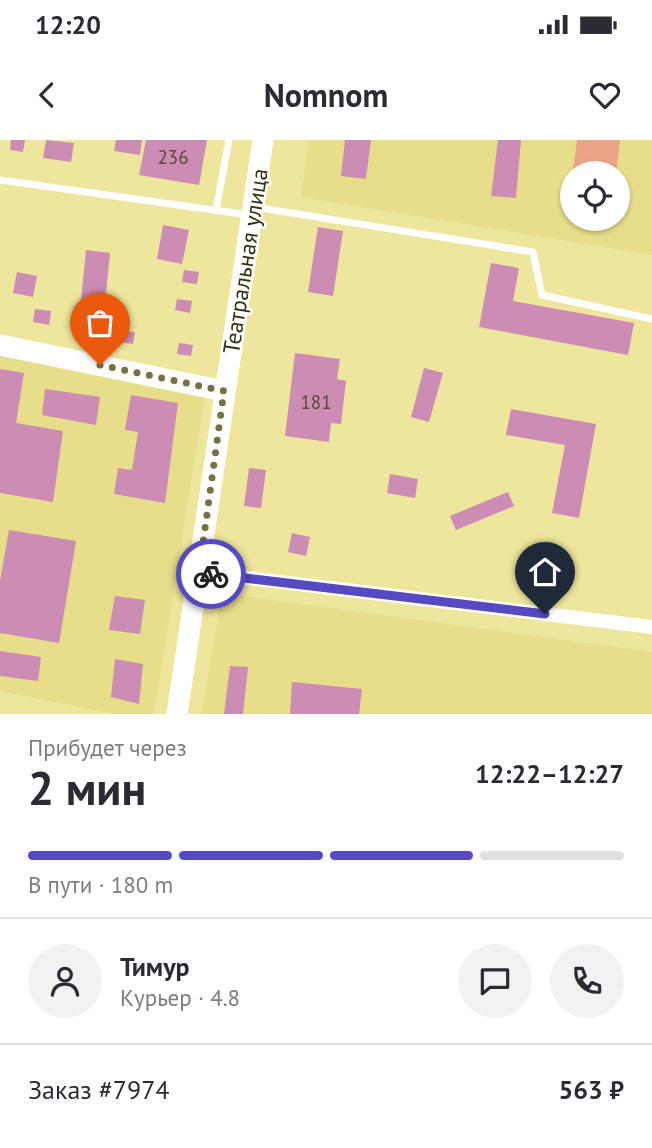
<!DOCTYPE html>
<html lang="ru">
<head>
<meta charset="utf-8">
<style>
	:root { --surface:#fff; --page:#f2f2f3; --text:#2b2b33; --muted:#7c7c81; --line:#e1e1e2; --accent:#564ac2 }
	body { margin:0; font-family:"PT Sans",sans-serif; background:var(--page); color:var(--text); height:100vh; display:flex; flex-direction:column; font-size:26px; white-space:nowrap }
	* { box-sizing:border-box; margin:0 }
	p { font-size:23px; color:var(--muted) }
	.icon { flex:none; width:38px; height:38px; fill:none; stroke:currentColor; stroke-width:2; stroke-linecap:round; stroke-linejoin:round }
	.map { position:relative; height:574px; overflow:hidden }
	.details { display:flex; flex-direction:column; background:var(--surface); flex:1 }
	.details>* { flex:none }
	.tools { position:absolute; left:560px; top:21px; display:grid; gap:14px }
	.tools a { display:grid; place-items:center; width:70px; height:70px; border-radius:50%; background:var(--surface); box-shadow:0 2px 5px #0004; font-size:35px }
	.pin { position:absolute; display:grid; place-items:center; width:60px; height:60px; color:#fff; margin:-72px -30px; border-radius:50% 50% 50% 0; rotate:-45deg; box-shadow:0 0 7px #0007 }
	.pin .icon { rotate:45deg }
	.courier { position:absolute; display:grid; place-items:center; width:70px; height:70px; margin:-35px; border:5px solid #564ac2; border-radius:50%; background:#fff; color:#222; box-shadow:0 2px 9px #0007 }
	.overview em { font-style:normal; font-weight:600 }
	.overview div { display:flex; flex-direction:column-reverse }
	.overview { display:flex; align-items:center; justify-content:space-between; height:119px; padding:0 28px }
	h1 { font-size:46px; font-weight:600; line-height:52px }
	.bar { display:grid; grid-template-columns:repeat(4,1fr); gap:10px 7px; align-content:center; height:84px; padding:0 28px }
	.bar i { height:9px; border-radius:5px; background:var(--line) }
	.bar .on { background:var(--accent) }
	.bar p { grid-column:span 4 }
	.line { display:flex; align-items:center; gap:18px; padding:0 28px; border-top:2px solid var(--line) }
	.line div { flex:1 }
	.round { display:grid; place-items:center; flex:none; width:74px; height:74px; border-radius:37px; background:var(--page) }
	.status { display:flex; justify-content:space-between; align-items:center; height:49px; padding:0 35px; background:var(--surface); direction:ltr }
	.status svg { height:19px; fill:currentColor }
	header { display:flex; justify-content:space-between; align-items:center; height:91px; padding:0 28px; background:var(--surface); font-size:32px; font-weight:600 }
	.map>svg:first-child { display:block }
</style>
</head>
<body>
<div class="status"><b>12:20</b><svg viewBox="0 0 49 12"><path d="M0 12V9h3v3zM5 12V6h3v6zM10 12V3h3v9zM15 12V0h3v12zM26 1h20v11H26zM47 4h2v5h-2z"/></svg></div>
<header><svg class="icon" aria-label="back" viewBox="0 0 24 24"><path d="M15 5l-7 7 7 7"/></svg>Nomnom<svg class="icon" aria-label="heart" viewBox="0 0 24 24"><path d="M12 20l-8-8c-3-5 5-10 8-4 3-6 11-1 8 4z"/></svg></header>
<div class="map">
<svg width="652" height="574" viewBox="0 0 652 574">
	<rect width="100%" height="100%" fill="#efe69d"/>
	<path fill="#e7dd8b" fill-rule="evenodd" d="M309 0H652V115L301 57ZM572 33H618V79H572Z
		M0 213 205 255 154 574H114L0 551Z
		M222 453 652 512V574H202Z"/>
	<path fill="#eba488" d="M577 0H620L616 33 573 31Z"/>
	<path fill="#cc8cb3" d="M11 0H25L23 12 10 10Z
		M46 0 74 3 71 22 43 18Z
		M116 0H142L140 15 114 11Z
		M146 0H207L199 45 139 35Z
		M345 0H371L366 39 341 36Z
		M498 0H521L516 58 491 56Z
		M163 85 189 90 182 124 157 119Z
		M318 87 343 91 333 156 308 152Z
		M86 110 110 113 103 183 79 180Z
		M491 123 519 128 513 161 634 183 628 215 479 187Z
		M184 130 199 132 197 144 182 142Z
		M17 132 37 136 33 157 13 153Z
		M177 159 192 161 190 173 175 170Z
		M35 169 51 171 49 185 33 182Z
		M120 190 135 192 133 204 118 202Z
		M179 203 193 205 191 216 177 214Z
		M295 213 340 219 337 239 346 241 341 284 331 283 329 302 285 296Z
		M424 228 443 233 429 282 411 277Z
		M0 229 24 233 16 283 63 291 53 362 0 353Z
		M45 249 100 257 96 285 42 275Z
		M131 255 178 263 165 363 114 354 118 328 132 330 138 292 125 290Z
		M511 269 596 284 579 378 552 373 565 305 506 295Z
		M249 328 266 330 261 368 244 366Z
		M390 334 418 339 415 358 387 353Z
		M508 352 514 366 456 390 450 376Z
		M9 390 76 401 59 503 0 493V441Z
		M292 393 310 397 306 416 288 412Z
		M115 456 145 460 140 494 109 490Z
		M0 511 41 517 38 541 0 536Z
		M115 519 143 524 139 564 111 557Z
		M230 526 248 527 243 574H224Z
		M292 542 362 549 359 574H290Z"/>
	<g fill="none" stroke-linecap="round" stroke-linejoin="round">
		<path stroke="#fff" stroke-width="7" d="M0 40 249 75
			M254 67 533 112 542 155 652 179
			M216 70 229 0"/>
		<path stroke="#fff" stroke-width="14" d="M199 432 652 487"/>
		<path stroke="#fff" stroke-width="21" d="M0 205 224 251
			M177 574 263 0"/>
	</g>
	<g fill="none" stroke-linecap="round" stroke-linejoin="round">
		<path stroke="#767144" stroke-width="7" stroke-dasharray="0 12.6" d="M100 225 224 251 199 432 211 434"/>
		<path stroke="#564ac2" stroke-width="9" d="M211 434 545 474"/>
	</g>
	<g text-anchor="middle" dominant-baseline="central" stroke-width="5" stroke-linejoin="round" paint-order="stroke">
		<g font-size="19" fill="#5b483c">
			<text x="173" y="17">236</text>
			<text x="316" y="262">181</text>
		</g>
		<g font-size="23" fill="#353214" stroke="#fff">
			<text transform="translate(245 121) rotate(-81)">Театральная улица</text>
		</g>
	</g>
</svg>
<div class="tools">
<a><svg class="icon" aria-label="locate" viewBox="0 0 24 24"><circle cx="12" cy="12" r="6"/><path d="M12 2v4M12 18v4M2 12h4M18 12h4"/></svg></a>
</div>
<div class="pin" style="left:100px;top:225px;background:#ea580c"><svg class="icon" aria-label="bag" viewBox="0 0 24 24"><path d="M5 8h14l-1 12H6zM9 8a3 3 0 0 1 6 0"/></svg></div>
<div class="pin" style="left:545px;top:474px;background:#1f2937"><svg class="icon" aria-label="home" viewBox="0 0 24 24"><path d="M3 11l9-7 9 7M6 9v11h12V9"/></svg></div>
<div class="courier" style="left:211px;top:434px"><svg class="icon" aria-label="bike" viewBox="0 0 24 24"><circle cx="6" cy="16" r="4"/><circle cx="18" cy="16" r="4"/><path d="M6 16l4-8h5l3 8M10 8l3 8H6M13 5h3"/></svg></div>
</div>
<section class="details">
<div class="overview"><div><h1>2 мин</h1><p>Прибудет через</p></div><em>12:22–12:27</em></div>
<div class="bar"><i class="on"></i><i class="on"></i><i class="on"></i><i></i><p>В пути · 180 m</p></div>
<div class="line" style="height:126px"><a class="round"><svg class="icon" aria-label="person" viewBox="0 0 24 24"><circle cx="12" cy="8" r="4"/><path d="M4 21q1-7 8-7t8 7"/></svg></a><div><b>Тимур</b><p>Курьер · 4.8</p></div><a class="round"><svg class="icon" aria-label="chat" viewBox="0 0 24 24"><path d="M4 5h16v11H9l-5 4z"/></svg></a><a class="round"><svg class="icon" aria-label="phone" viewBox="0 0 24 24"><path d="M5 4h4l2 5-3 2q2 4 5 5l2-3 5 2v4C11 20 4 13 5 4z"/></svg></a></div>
<div class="line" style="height:91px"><div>Заказ #7974</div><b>563 ₽</b></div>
</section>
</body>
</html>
